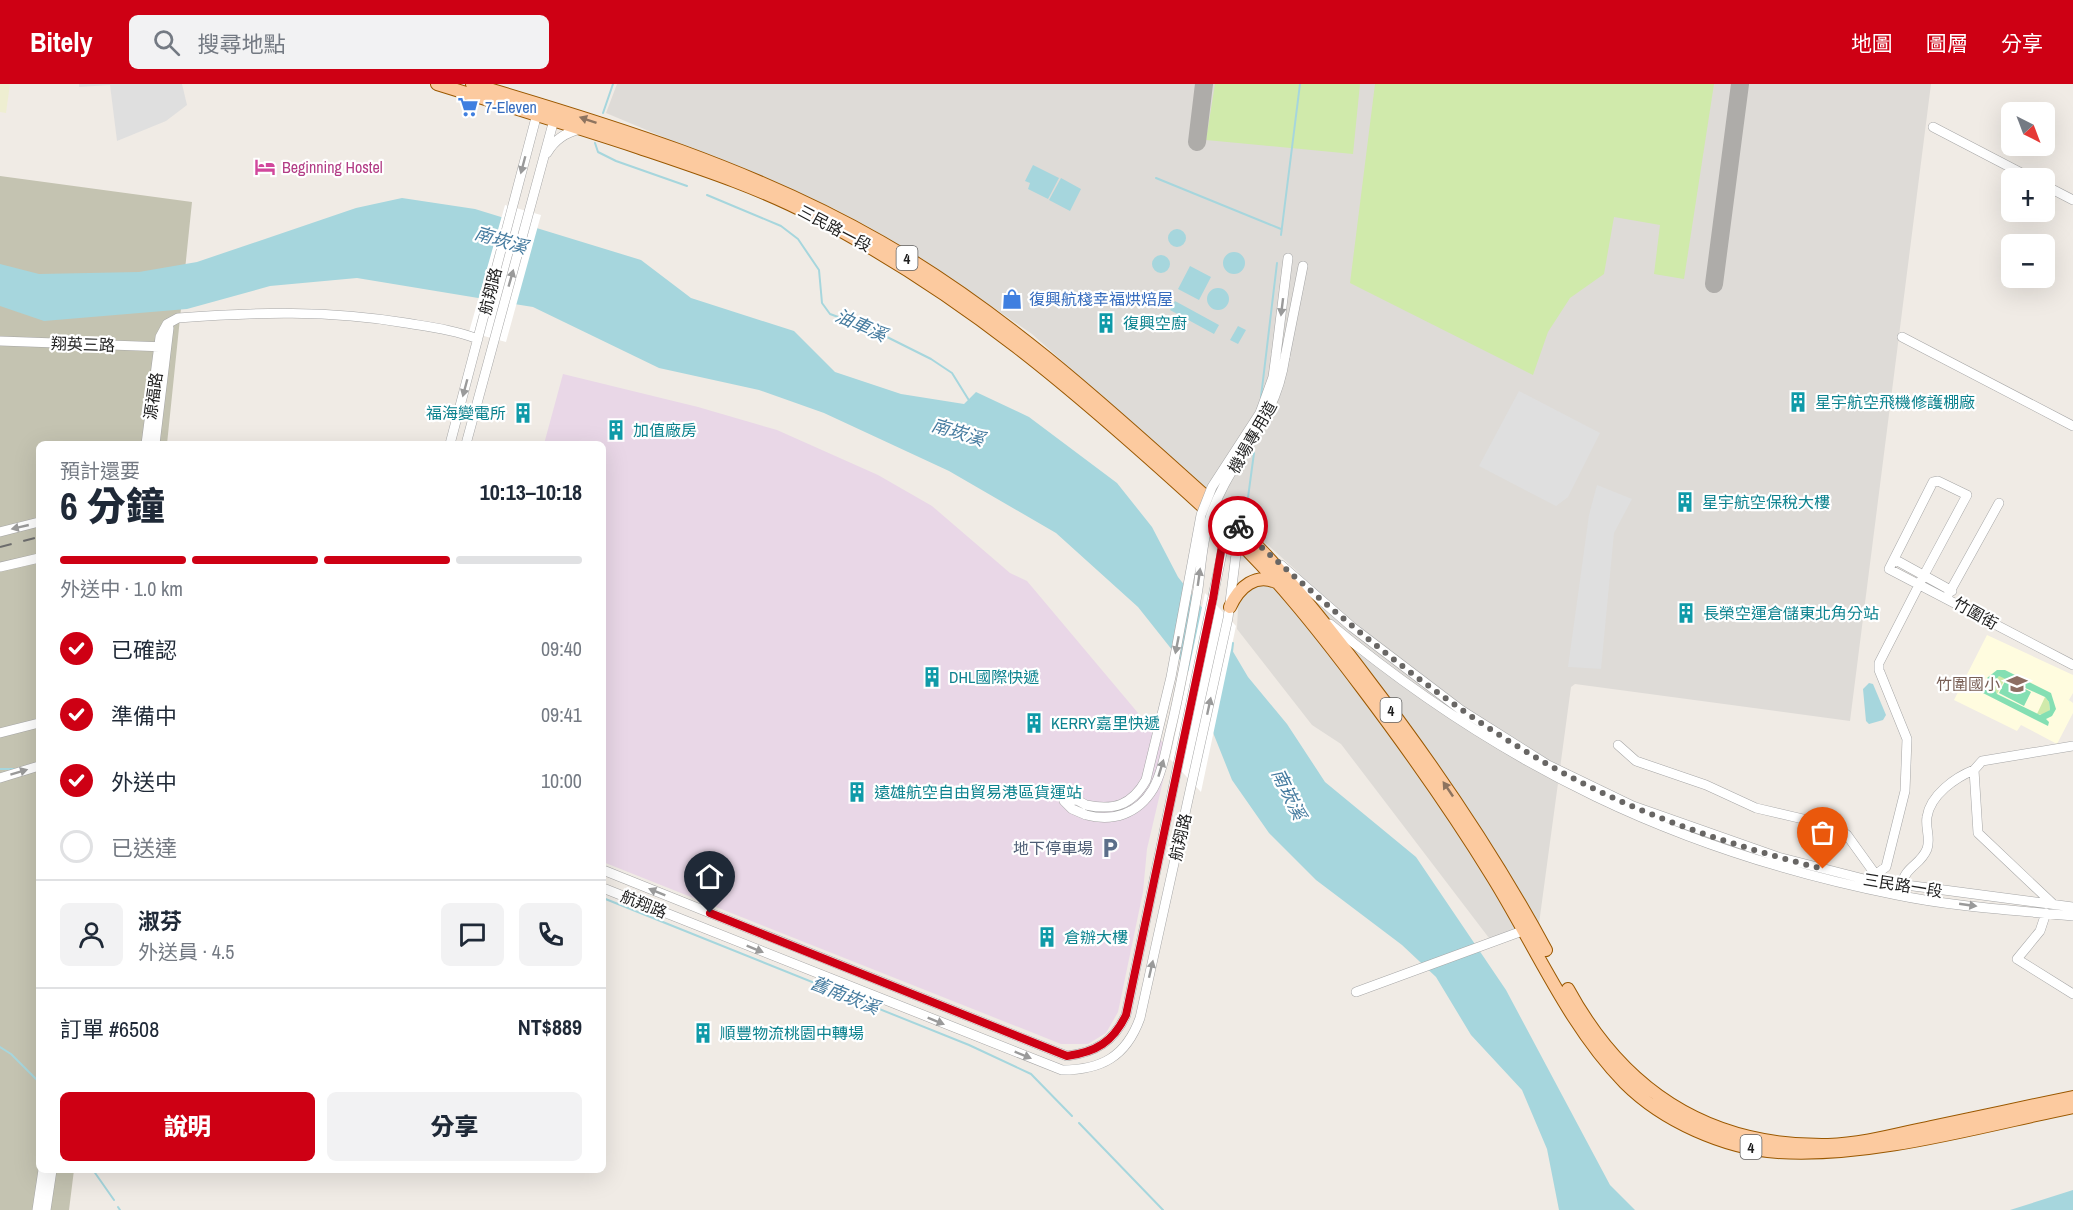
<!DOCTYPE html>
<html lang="zh-TW">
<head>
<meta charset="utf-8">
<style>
	:root { --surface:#fff; --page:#f2f2f3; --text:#1f2937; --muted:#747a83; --line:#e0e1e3; --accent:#ce0014 }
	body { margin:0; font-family:"Archivo Narrow","Noto Sans TC",sans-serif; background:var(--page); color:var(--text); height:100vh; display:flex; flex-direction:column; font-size:22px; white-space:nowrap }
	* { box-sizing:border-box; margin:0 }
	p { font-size:20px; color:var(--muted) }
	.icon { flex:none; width:33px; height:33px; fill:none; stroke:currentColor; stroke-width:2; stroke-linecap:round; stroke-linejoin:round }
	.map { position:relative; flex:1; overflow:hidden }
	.side { position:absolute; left:36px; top:357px; width:570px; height:732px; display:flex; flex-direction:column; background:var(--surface); border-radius:9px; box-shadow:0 6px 24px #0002 }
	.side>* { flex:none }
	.needle { width:39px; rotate:138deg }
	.fabs { position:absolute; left:2001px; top:18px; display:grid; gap:12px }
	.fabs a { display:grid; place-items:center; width:54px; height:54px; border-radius:9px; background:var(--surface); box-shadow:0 6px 24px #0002; font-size:30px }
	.pin { position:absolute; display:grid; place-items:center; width:51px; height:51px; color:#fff; margin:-62px -26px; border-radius:50% 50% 50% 0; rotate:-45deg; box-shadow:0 0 6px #0007 }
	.pin .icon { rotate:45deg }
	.courier { position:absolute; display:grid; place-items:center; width:60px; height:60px; margin:-30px; border:4px solid #ce0014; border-radius:50%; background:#fff; color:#222; box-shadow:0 2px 8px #0007 }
	.overview em { font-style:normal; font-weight:800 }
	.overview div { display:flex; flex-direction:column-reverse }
	.overview { display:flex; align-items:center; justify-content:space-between; height:102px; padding:0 24px }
	h1 { font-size:39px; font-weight:800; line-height:45px }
	.bar { display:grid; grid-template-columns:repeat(4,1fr); gap:9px 6px; align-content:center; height:72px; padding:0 24px }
	.bar i { height:8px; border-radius:4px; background:var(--line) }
	.bar .current { background:var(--accent) }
	.bar p { grid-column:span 4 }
	.line { display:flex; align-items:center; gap:15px; padding:0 24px; border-top:2px solid var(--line) }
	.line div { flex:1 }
	.round { display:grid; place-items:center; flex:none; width:63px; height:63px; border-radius:9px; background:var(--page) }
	ol { padding:0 24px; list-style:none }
	li { display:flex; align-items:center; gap:18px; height:66px }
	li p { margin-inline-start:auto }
	li .icon { padding:6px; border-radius:50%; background:var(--accent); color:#fff; stroke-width:4 }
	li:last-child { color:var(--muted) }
	li i { width:33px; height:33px; border:3px solid var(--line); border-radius:50% }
	.button { display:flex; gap:12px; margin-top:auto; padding:12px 24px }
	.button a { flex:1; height:69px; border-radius:9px; background:var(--accent); color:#fff; font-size:24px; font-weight:800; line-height:69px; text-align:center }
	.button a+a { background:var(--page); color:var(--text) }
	header { display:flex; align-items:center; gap:36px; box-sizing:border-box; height:84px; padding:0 30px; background:var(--accent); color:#fff }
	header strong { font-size:28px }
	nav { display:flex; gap:33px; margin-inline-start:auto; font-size:21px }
	.search { width:420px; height:54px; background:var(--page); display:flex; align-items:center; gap:15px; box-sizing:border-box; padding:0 21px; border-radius:9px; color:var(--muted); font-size:22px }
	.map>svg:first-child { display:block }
</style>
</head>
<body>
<header>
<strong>Bitely</strong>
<div class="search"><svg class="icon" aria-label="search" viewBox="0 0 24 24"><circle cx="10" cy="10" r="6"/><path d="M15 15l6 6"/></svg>搜尋地點</div>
<nav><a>地圖</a><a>圖層</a><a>分享</a></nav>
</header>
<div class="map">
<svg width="2073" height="1126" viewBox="0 0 2073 1126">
	<rect width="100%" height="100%" fill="#f0ebe5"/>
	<path fill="#e9d7e7" d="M563 290 698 323 777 346 878 391 932 422 1010 489 1027 497 1170 667 1147 765 1143 808 1118 928 1106 949 1088 960H1061L603 778V360H544Z"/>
	<path fill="#fffcdf" d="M1987 551 2073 591V609L2069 616 2073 619V629L2057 660 2021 641 2017 647 1954 616Z"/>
	<path fill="#dedbd7" d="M617 0H1931L1850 637 1575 600 1571 603 1538 847 1517 846 1489 854 1341 660 1312 641 1237 545 1238 523 1248 505 1258 501H1275L1282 509 1299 489 1032 250 921 174 867 142 835 125 606 29Z"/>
	<path fill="#c4c3b1" d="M0 92 192 118 167 360H39V1086H74L69 1126H0Z"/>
	<path fill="#eeeed1" d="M0 0H10L6 29 0 28Z"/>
	<path fill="#d0eaab" d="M1215 0H1360L1353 70 1206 56Z
		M1375 0H1714L1684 195 1654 190 1660 141 1614 133 1604 190 1570 214 1548 248 1533 291 1350 199Z
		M1999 592 2006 593 1997 610 1992 602 1993 596Z
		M2045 613 2049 618 2050 626 2043 631 2037 630Z"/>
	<path fill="#84dfb3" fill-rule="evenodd" d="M1997 586H2005L2051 609 2056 625 2052 632 2046 635 2049 638 2048 642 1981 608 1983 604 1987 605V594ZM1999 592 2045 613 2049 618 2050 626 2040 631 1997 610 1992 600Z
		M2006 595 2031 608 2024 622 1999 609Z"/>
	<path fill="#dfdfdf" d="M79 0H182L187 21 166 37 117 57 110 1 79 3Z
		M1519 307 1600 349 1568 413 1556 422 1479 382Z
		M1597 401 1632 415 1614 449 1601 585 1568 583 1589 431Z"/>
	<path fill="#a6d6dd" d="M1033 81 1059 94 1048 115 1028 105 1030 99 1025 97Z
		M1061 94 1081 105 1070 127 1049 116Z
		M402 114 475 125 641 176 691 214 794 247 835 288 901 310 964 320 976 308 1029 333 1117 399 1152 443 1178 493 1222 549 1248 593 1287 640 1325 698 1416 773 1506 906 1610 1101 1635 1126H1559L1547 1065 1522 1006 1471 951 1436 893 1402 861 1316 796 1269 749 1232 696 1188 586 1138 523 1056 449 949 387 824 329 759 306 659 284 533 223 357 194 270 202 187 225 44 237 0 222V180L39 190 139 188 197 178 356 124Z
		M1168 154a9 9 0 1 1 18 0a9 9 0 1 1-18 0Z
		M1223 179a11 11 0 1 1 22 0a11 11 0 1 1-22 0Z
		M1152 180a9 9 0 1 1 18 0a9 9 0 1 1-18 0Z
		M1190 182 1211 193 1199 216 1178 205Z
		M1207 215a11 11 0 1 1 22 0a11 11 0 1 1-22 0Z
		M1175 217 1219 241 1214 250 1170 226Z
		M1238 242 1246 246 1238 260 1230 256Z
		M1869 599 1873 600 1886 631 1883 636 1869 640 1866 637 1863 605Z
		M2073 1106V1126H2010Z"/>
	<path fill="#fff" d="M505 121 541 131 506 258 469 248Z
		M1205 509 1236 542 1201 708 1170 675Z"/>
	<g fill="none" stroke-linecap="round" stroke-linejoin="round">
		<path stroke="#a6d6dd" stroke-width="2" d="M603 29 613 0
			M595 59 598 68 616 77 687 102
			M1156 94 1281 145
			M707 111 781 142 798 155 819 186 822 219 830 230 871 245 931 275 952 289 970 318
			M1281 151 1300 0
			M1261 313 1277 179
			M1244 443 1254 369
			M1232 568 1233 559
			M0 685H18
			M603 814 969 961 1031 990 1072 1032
			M0 963 11 970 39 998
			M1079 1039 1163 1126
			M93 1086 114 1116
			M118 1123 120 1126"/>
		<path stroke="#aeaca9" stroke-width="18" d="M1197 58 1204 0
			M1714 200 1740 0"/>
		<g stroke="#a6a6a6" stroke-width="10">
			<path id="minor" d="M1933 43 2031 94
				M547 69C555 55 566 48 581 45
				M2044 101 2073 116
				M1902 253 2073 342
				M0 257 166 263
				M1276 271 1288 174
				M1285 273 1303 182
				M146 360 160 253 167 240 178 234C256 228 329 226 406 239 430 243 455 246 478 255
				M155 360 169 244
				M450 360 538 26
				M466 360 555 32
				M0 448 39 438
				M1894 475 1889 485 2073 581
				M1281 481 1352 543 1461 626 1548 681 1633 722 1778 773 1868 796 2073 823
				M0 483 39 474
				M1948 511 1999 419
				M1330 540C1501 682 1679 768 1897 811 1955 823 2015 826 2073 832
				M0 649 39 639
				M1618 661 1636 677 1706 701 1756 724 1837 743 1847 751 1878 794
				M0 694 39 682
				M1064 717 1072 725 1086 731
				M1064 717 1077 716 1086 721
				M603 786 1067 972C1096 968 1113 958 1126 931L1228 440
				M1868 796 1886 783 1905 707 1907 655 1879 586V579L1919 501 1924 491 1967 411 1938 397 1933 398 1894 475 1952 507
				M1901 802C1906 781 1920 782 1927 765 1931 754 1925 744 1927 733 1930 711 1956 693 1974 686
				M603 804 1062 986C1101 986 1126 973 1140 934L1228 534 1238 454
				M2053 820 1978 749 1974 686 1982 677 2073 662
				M2046 829 2040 847 2017 875 2073 910
				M1356 908 1525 846
				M37 1126 43 1086
				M46 1126 52 1086"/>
		</g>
		<g stroke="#9a5800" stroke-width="14">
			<path id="major" d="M437 0C505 21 573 42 640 64 699 84 758 103 813 132 963 209 1077 308 1201 421
				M472 0C611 41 754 85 881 158 1001 227 1102 319 1205 412
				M1220 425C1276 477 1323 536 1369 597 1434 682 1495 772 1546 866
				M1216 436C1271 486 1317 544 1362 604 1408 665 1452 727 1492 792 1535 861 1568 941 1625 999 1663 1037 1724 1064 1778 1068 1871 1074 1981 1042 2073 1023
				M1230 523C1239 503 1256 488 1278 499
				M1568 905C1624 1008 1710 1063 1828 1061 1863 1060 1898 1050 1931 1043 1978 1033 2026 1023 2073 1013"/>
		</g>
		<use href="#minor" stroke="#fff" stroke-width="9"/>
		<use href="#major" stroke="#fcca9f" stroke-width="12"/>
		<path stroke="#6d6d6d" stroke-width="2" stroke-dasharray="12 12" stroke-linecap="butt" d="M0 463 39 453"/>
		<g stroke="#a6a6a6" stroke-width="10" stroke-linecap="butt">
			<path id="minor-bridge" d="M1086 721C1114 727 1132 721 1146 696L1171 593 1201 431 1212 403 1260 329 1273 293 1276 271
				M1086 731C1113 738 1138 730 1153 705 1163 687 1166 664 1171 644 1182 598 1190 551 1198 505 1201 483 1202 459 1209 437 1228 374 1275 344 1285 273"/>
		</g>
		<use href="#minor-bridge" stroke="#fff" stroke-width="9"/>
	</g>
	<defs><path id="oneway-solid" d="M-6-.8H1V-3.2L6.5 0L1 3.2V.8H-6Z" transform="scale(1.5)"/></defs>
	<g fill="#8e745f">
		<use href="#oneway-solid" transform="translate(588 36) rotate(-161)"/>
		<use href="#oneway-solid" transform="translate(1448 705) rotate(-124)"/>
	</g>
	<g fill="#9a9a9a">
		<use href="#oneway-solid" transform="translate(523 81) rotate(105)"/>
		<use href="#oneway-solid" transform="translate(511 194) rotate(-74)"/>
		<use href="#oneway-solid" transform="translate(1282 223) rotate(97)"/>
		<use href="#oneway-solid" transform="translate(465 304) rotate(105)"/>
		<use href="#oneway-solid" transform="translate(20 443) rotate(167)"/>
		<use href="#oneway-solid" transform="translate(1199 493) rotate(-82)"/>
		<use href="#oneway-solid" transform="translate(1177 561) rotate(101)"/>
		<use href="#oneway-solid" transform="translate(1209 622) rotate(-78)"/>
		<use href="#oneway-solid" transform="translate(1161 684) rotate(-73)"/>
		<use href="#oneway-solid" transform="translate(19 688) rotate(-17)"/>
		<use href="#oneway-solid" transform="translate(657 808) rotate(-158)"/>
		<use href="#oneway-solid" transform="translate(1968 821) rotate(8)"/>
		<use href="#oneway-solid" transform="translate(755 865) rotate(22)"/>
		<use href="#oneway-solid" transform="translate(1151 885) rotate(-77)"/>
		<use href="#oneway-solid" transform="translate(936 937) rotate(22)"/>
		<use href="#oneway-solid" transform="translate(1023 971) rotate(22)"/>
	</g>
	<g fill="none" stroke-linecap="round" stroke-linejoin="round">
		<path stroke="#686664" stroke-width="6" stroke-dasharray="0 10.8" d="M1238 442C1335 530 1434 615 1547 680 1632 729 1729 761 1823 785"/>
		<path stroke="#ce0014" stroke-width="8" d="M710 829 1067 972C1096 968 1113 958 1126 931L1213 515 1225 444 1231 436 1238 442"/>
	</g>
	<defs>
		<g id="supermarket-bare" transform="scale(1.62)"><path d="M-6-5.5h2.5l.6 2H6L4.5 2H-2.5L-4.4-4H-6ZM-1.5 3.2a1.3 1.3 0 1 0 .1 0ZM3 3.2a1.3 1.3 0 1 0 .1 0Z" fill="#3f7fe0" stroke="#fff" stroke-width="2.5" paint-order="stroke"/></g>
		<g id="hotel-bare" transform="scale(1.62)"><path d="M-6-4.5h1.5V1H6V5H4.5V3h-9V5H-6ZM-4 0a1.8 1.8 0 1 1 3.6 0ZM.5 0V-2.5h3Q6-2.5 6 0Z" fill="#d1479c" stroke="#fff" stroke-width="2.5" paint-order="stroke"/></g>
		<g id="shop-bare" transform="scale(1.62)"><path d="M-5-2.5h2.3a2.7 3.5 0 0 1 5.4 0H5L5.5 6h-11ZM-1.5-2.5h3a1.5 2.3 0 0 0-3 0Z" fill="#3f7fe0" stroke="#fff" stroke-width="2.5" paint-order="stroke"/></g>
		<g id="building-bare" transform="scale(1.62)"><path d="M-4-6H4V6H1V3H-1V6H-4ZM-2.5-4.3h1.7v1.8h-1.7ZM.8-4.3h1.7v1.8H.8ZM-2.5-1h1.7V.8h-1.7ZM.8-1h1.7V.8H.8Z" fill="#0f9aa8" stroke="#fff" stroke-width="2.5" paint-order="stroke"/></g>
		<g id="school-bare" transform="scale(1.62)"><path d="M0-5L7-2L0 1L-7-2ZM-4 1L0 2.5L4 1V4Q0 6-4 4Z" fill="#8d6e63" stroke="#fff" stroke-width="2.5" paint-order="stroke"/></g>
		<g id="parking-bare" transform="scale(1.62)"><path d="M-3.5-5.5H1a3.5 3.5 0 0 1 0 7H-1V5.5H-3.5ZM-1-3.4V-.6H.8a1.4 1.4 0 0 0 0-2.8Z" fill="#5c6f8a" stroke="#fff" stroke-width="2.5" paint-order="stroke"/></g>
	</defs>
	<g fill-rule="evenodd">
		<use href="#supermarket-bare" x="468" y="23"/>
		<use href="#hotel-bare" x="265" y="83"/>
		<use href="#shop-bare" x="1012" y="215"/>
		<use href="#building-bare" x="1106" y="239"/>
		<use href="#building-bare" x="1798" y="318"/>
		<use href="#building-bare" x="523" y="329"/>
		<use href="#building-bare" x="616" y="346"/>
		<use href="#building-bare" x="1685" y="418"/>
		<use href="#building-bare" x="1686" y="529"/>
		<use href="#building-bare" x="932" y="593"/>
		<use href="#school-bare" x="2017" y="600"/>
		<use href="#building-bare" x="1034" y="639"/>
		<use href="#building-bare" x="857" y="708"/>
		<use href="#parking-bare" x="1110" y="764"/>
		<use href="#building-bare" x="1047" y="853"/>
		<use href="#building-bare" x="703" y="949"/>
	</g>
	<g text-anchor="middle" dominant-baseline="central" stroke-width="4.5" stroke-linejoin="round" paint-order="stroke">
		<g fill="#fff" stroke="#626262" stroke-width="1.5">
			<rect x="896.5" y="162" width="21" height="24" rx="4.5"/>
			<rect x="1380.5" y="614" width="21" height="24" rx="4.5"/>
			<rect x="1740.5" y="1051" width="21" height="24" rx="4.5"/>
		</g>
		<g font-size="15" font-weight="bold" fill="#1f1f1f">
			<text x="907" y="174">4</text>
			<text x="1391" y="626">4</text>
			<text x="1751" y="1063">4</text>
		</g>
		<g font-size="16" fill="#366cbe" stroke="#fff" text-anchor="start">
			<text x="485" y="23">7-Eleven</text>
			<text x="1029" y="215">復興航棧幸福烘焙屋</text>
		</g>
		<g font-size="16" fill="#b23c85" stroke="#fff" text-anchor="start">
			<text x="282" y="83">Beginning Hostel</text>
		</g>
		<g font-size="16" fill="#1f1f1f" stroke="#fff">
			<text transform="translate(835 144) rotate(28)">三民路一段</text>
			<text transform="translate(490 207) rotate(-76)">航翔路</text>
			<text transform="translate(83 260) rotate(2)">翔英三路</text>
			<text transform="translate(153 312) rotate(-82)">源福路</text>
			<text transform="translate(1252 353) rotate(-60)">機場專用道</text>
			<text transform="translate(1976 529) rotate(29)">竹圍街</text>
			<text transform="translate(1180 753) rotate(-77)">航翔路</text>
			<text transform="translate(1903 801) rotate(9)">三民路一段</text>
			<text transform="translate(644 820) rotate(22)">航翔路</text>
		</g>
		<g font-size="16" fill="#0d838f" stroke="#fff" text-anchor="start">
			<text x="1123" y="239">復興空廚</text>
			<text x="1815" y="318">星宇航空飛機修護棚廠</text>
			<text x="506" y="329" text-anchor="end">福海變電所</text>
			<text x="633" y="346">加值廠房</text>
			<text x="1702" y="418">星宇航空保稅大樓</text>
			<text x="1703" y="529">長榮空運倉儲東北角分站</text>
			<text x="949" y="593">DHL國際快遞</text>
			<text x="1051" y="639">KERRY嘉里快遞</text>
			<text x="874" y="708">遠雄航空自由貿易港區貨運站</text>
			<text x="1064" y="853">倉辦大樓</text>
			<text x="720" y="949">順豐物流桃園中轉場</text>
		</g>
		<g font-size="16" fill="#785e54" stroke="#fff" text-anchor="end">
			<text x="2000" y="600">竹圍國小</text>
		</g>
		<g font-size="16" fill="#4e5e75" stroke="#fff" text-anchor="end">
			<text x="1093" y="764">地下停車場</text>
		</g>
		<g font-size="18" font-style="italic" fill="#457b9f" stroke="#fff">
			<text transform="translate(501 156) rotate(17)">南崁溪</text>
			<text transform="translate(861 241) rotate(24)">油車溪</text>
			<text transform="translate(958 348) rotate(17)">南崁溪</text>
			<text transform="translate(1289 710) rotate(64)">南崁溪</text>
			<text transform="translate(845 911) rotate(22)">舊南崁溪</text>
		</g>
	</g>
</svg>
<div class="fabs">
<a><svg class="needle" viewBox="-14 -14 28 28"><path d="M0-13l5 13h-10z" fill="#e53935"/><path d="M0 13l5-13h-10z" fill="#747a83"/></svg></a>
<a>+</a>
<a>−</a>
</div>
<div class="pin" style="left:1823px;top:785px;background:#ea580c"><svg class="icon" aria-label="bag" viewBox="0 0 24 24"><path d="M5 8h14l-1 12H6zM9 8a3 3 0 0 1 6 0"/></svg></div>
<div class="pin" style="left:710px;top:829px;background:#1f2937"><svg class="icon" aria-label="home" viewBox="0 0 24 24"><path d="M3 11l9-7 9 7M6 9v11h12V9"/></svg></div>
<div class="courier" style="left:1238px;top:442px"><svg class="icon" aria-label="bike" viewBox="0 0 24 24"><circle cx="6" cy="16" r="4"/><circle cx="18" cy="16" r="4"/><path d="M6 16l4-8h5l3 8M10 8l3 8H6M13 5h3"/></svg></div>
<section class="side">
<div class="overview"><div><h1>6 分鐘</h1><p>預計還要</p></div><em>10:13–10:18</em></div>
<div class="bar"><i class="current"></i><i class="current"></i><i class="current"></i><i></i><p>外送中 · 1.0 km</p></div>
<ol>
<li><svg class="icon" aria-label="check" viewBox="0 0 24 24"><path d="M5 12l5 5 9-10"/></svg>已確認<p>09:40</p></li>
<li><svg class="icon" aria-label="check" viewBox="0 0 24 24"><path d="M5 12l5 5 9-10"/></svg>準備中<p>09:41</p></li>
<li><svg class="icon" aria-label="check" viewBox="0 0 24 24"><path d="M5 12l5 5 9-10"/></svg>外送中<p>10:00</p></li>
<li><i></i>已送達</li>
</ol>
<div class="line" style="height:108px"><a class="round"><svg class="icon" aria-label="person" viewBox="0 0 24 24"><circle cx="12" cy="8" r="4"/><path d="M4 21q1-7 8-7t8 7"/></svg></a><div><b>淑芬</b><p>外送員 · 4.5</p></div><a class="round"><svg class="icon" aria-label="chat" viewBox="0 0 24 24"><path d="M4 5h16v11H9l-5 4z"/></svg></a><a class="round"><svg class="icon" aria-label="phone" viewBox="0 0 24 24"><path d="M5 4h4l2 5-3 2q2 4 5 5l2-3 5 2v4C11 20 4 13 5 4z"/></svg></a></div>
<div class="line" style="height:78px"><div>訂單 #6508</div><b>NT$889</b></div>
<div class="button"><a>說明</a><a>分享</a></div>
</section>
</div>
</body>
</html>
